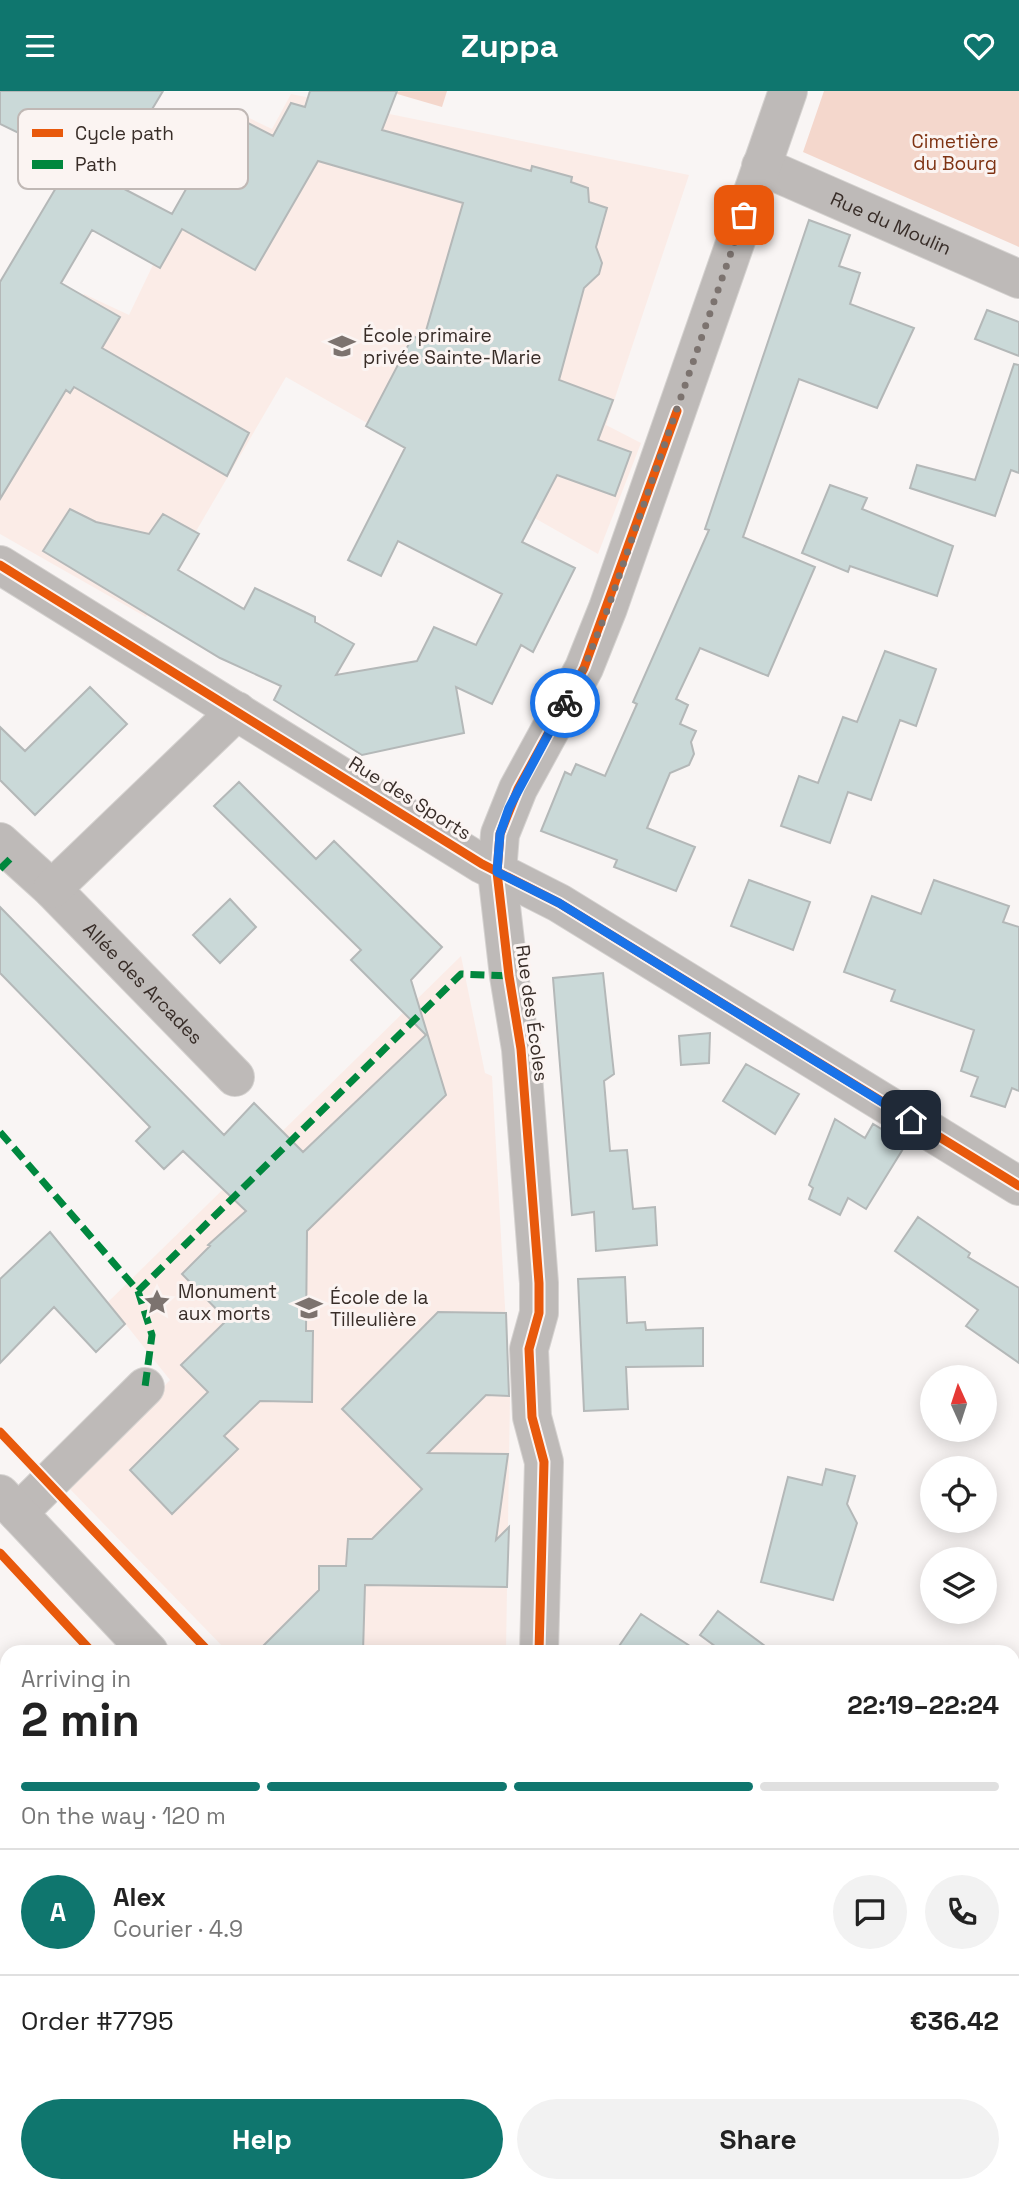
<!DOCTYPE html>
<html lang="en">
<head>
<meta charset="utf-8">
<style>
	:root { --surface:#fff; --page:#f2f2f2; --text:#222; --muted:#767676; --line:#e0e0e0; --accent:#0f766e }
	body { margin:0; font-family:"Space Grotesk",sans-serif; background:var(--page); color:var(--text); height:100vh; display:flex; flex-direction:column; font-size:26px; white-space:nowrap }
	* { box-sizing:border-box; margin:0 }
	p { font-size:23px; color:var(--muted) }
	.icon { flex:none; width:38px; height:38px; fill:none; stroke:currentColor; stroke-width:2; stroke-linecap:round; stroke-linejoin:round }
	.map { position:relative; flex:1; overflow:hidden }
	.side { position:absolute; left:0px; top:1554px; width:1020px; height:548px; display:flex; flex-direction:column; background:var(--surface); border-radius:21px 21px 0 0; box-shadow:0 4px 18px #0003 }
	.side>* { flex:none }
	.needle { width:46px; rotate:357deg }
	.buttons { position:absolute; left:920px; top:1274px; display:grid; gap:14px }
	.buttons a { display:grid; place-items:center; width:77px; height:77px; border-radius:50%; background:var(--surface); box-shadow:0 4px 18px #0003; font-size:35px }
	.pin { position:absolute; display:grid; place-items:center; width:60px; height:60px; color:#fff; margin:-30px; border-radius:14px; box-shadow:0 4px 10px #0006 }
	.courier { position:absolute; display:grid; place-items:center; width:70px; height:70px; margin:-35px; border:5px solid #1a73e8; border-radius:50%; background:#fff; color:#222; box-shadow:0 2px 9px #0007 }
	.head em { font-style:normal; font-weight:700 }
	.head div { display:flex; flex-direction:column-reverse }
	.head { display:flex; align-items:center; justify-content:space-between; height:119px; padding:0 21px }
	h1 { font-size:46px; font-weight:700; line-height:52px }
	.bar { display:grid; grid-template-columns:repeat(4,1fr); gap:10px 7px; align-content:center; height:84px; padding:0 21px }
	.bar i { height:9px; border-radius:5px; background:var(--line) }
	.bar .selected { background:var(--accent) }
	.bar p { grid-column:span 4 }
	.line { display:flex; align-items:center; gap:18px; padding:0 21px; border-top:2px solid var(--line) }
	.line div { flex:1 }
	.round { display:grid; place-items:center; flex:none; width:74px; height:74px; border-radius:37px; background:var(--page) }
	.cta { display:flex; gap:14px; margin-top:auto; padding:14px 21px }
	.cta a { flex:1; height:80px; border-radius:42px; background:var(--accent); color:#fff; font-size:28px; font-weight:700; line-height:80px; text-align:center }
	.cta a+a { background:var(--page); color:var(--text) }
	header { display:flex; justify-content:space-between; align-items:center; height:91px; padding:0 21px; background:var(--accent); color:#fff; font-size:32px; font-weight:700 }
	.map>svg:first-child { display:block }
</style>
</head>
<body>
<header><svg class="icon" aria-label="menu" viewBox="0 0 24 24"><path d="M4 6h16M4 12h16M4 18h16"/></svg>Zuppa<svg class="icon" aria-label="heart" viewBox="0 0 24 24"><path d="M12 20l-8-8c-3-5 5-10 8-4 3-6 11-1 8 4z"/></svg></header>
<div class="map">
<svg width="1019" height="2101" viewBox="0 0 1019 2101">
	<rect width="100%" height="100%" fill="#f9f5f4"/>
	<path fill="#fbece7" d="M291 3 689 84 606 334 641 352 598 463 286 286 146 526 0 443V343L84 203 129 224 228 17 272 38Z
		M461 865 485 982 492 985 510 1305 506 1561H228L68 1396 170 1289 108 1211Z"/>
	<path fill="#f4d7cc" d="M387 0H447L442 16Z
		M824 0H1019V156L803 61Z"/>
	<path fill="#cad9d8" stroke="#b4b8b8" stroke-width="2" d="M0 0H163L109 90 172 123 229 22 273 45 291 12 305 16 310 0H397L382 39 531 80 532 75 572 86 571 91 588 97 589 111 607 117 596 156 602 172 599 183 584 197 559 289 613 309 598 349 631 361 615 405 557 384 522 451 575 477 533 561 521 554 492 613 456 596 464 642 362 664 274 609 281 595 220 567 43 460 70 418 96 431 149 443 163 423 199 443 178 479 244 518 255 497 315 526V531L354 553 336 584 417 570 434 536 476 554 502 503 398 450 381 485 348 469 405 357 366 335 413 245 423 250 463 112 318 70 255 179 182 138 160 177 92 139 61 192 120 226 102 257 249 342 227 385 74 296 70 302 66 299 0 408V191L69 75 54 67 58 61 0 33Z
		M809 129 850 144 839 175 860 182 850 213 914 237 877 317 799 288 743 446 815 476 768 585 700 557 676 608 688 614 680 633 696 640 691 651 694 663 689 674 670 682 647 737 695 756 676 800 614 776 617 769 541 740 565 681 571 684 576 673 605 685 637 613 633 611 709 439 705 438Z
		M987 219 1019 231V265L975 248Z
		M1014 273 1019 274V382L1011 379 995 425 910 397 917 374 975 389Z
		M830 394 867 407 862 418 953 455 937 505 850 475 848 481 802 462Z
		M885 560 936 578 916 635 900 629 871 709 848 701 830 752 781 735 799 685 818 692 843 626 857 631Z
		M90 596 127 633 35 724 0 689V636L25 660Z
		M239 691 316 768 334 750 442 856 411 889 446 1004 307 1140 306 1240H313L312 1311 260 1310 224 1345 238 1358 172 1423 130 1379 208 1301 181 1274 227 1229 182 1183 210 1155 208 1154 246 1120 183 1060 164 1078 136 1050 150 1036 0 882V816L224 1044 254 1012 303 1061 426 944 351 869 361 859 214 715Z
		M749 789 810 811 793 859 731 835Z
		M934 789 1009 815 1003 831 1019 836V1000L1012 997 1005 1016 971 1005 978 986 961 980 974 939 891 910 895 899 844 881 872 805 921 823Z
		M230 808 256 836 220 872 193 844Z
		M603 882 614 983 604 990 610 1060 627 1059 633 1118 655 1116 657 1154 596 1160 594 1121 572 1124 553 887Z
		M710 942 709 972 681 974 679 945Z
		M746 973 799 1003 775 1043 723 1010Z
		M835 1028 865 1047 873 1033 906 1053 866 1118 848 1107 840 1124 809 1108 813 1097 809 1094Z
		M918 1126 970 1162 968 1166 1019 1197V1272L966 1235 978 1219 895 1160Z
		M50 1141 125 1233 96 1261 54 1216 0 1272V1188Z
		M625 1186 627 1232 645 1231 646 1239 703 1237V1275L626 1276 628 1318 584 1320 578 1188Z
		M438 1221 506 1222 509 1305 486 1304 428 1362 508 1363 496 1449 509 1436 507 1496 365 1494 363 1561H257L319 1499V1475H346L348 1448H372L422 1398 342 1318Z
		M826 1378 855 1385 847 1413 857 1432 833 1509 761 1491 788 1386 822 1394Z
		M718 1520 773 1561H723L700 1544Z
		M641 1523 699 1561H615Z"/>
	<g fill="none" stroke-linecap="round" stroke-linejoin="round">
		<g stroke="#d5d2d0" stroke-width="40">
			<g id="minor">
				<path id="s1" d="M761 75 1019 188"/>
				<path d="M0 474 482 773 559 812 1019 1095"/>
				<path id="s2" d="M0 751 52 798 235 986"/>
				<path d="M52 798 237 620"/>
				<path d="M18 1422 145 1296"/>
				<path d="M539 1561 544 1371 532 1326 529 1258 539 1222V1192L521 958 509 885 497 781 500 743 518 698 584 577 608 517 788 0"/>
				<path d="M399 2101 403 2095"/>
				<path d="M432 2101 437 2095"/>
			</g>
		</g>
		<g stroke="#d5d2d0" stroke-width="40">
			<path id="tertiary" d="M0 1403 149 1561
				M656 2095 662 2101"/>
		</g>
		<g stroke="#d5d2d0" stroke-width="40">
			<path id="secondary" d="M0 1949 7 1959
				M95 2095 99 2101"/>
		</g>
		<use href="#minor" stroke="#bebab8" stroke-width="38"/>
		<use href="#tertiary" stroke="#bebab8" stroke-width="38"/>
		<use href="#secondary" stroke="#beb9b8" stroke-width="38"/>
		<path stroke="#00873e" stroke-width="7" stroke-dasharray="14 7" stroke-linecap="butt" d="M0 778 14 764
			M0 1041 138 1200 152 1244 145 1296
			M138 1200 461 883 509 885"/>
		<g stroke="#fbf4f2" stroke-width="13">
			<path id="cycleway" d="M0 474 482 773 559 812 1019 1095
				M0 1341 209 1561
				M0 1462 92 1561
				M539 1561 544 1371 532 1326 529 1258 539 1222V1192L521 958 509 885 497 781 500 743 518 698 584 577 677 320"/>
		</g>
		<use href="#cycleway" stroke="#e8590c" stroke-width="9"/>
	</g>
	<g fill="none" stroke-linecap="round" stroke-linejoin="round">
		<path stroke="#7c736f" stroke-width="7" stroke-dasharray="0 12.6" d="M565 612 584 577 608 517 744 124"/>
		<path stroke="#1a73e8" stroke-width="9" d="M565 612 509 717 500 743 497 781 559 812 911 1029"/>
	</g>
	<defs>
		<g id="school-bare" transform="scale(2.1)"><path d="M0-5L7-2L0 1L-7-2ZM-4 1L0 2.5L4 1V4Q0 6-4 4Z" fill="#7c736f" stroke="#fbf4f2" stroke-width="2.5" paint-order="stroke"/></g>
		<g id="sight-bare" transform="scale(2.1)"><path d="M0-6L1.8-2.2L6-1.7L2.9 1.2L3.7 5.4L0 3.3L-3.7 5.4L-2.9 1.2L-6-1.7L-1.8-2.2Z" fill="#7c736f" stroke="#fbf4f2" stroke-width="2.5" paint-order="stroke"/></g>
	</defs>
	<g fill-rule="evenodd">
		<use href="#school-bare" x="342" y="255"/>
		<use href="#sight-bare" x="157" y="1211"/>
		<use href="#school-bare" x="309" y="1217"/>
	</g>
	<g text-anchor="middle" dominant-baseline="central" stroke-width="6" stroke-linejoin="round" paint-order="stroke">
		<g font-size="19" fill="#7e3212" stroke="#fbf4f2">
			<text x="955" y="50">Cimetière<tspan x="955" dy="22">du Bourg</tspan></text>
		</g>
		<g font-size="19" fill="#382d28" stroke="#fbf4f2">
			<text stroke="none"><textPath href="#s1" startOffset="142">Rue du Moulin</textPath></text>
			<text transform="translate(410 707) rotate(32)">Rue des Sports</text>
			<text stroke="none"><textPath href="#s2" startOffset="201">Allée des Arcades</textPath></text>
			<text transform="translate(532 922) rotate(82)">Rue des Écoles</text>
		</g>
		<g font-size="19" fill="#382d28" stroke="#fbf4f2" text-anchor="start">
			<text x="363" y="244">École primaire<tspan x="363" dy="22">privée Sainte-Marie</tspan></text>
			<text x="178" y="1200">Monument<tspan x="178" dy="22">aux morts</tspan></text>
			<text x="330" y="1206">École de la<tspan x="330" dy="22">Tilleulière</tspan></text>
		</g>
	</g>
	<rect x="18" y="18" width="230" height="80" rx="10" fill="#fbf4f2" stroke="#c0b8b5" stroke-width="2"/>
	<rect x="32" y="38" width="31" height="8" fill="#e8590c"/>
	<rect x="32" y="69" width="31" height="9" fill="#00873e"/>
	<g font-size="19" fill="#382d28">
		<text x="75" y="49">Cycle path</text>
		<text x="75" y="80">Path</text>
	</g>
</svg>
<div class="buttons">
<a><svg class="needle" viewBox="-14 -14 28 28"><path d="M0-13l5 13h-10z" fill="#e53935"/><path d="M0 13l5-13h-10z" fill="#767676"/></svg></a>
<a><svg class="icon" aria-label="locate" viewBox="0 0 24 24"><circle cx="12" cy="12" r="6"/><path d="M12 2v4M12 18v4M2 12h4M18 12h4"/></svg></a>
<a><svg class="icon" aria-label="layers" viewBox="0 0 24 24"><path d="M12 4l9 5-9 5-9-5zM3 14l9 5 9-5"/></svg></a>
</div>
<div class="pin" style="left:744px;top:124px;background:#ea580c"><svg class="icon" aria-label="bag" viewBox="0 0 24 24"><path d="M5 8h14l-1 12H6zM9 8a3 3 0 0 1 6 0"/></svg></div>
<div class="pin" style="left:911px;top:1029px;background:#1f2937"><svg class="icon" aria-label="home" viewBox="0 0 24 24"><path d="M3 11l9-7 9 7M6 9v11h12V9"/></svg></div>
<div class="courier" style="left:565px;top:612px"><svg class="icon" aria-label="bike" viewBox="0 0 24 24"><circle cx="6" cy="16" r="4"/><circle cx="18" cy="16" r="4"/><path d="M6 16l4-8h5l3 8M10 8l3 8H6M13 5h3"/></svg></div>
<section class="side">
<div class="head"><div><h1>2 min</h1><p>Arriving in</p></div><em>22:19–22:24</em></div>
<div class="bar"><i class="selected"></i><i class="selected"></i><i class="selected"></i><i></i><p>On the way · 120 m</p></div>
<div class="line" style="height:126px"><b class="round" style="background:var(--accent);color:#fff">A</b><div><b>Alex</b><p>Courier · 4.9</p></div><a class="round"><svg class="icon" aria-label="chat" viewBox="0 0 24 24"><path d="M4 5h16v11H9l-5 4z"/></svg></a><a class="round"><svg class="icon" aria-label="phone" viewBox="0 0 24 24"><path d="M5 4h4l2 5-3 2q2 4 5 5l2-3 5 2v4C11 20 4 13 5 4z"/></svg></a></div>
<div class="line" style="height:91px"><div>Order #7795</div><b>€36.42</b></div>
<div class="cta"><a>Help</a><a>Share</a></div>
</section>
</div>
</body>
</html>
